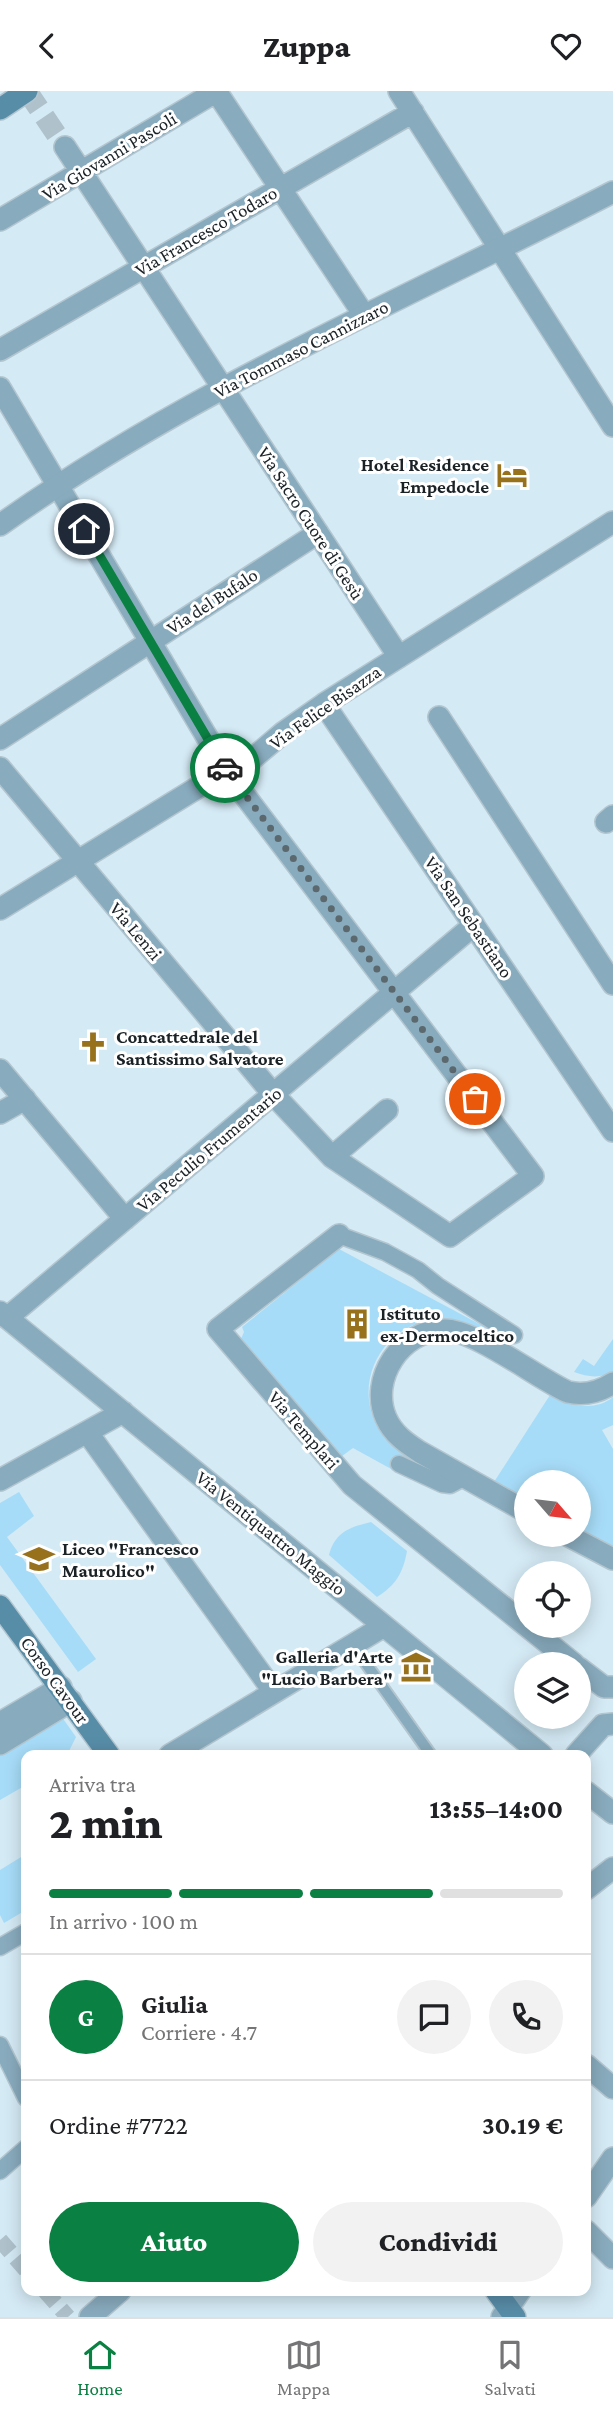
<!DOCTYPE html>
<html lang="it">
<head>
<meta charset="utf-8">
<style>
	:root { --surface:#fff; --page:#f2f2f2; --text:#202124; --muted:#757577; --line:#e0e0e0; --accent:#0b8043 }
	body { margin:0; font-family:"Crimson Pro",serif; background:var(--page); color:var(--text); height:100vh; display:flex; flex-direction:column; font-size:26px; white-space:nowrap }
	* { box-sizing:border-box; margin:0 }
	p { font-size:23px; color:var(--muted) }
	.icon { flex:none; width:38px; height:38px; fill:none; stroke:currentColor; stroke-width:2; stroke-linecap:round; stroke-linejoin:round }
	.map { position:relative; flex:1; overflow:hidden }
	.details { position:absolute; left:21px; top:1659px; width:570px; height:546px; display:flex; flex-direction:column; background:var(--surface); border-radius:14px; box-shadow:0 4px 18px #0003 }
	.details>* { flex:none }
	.needle { width:46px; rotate:118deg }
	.fabs { position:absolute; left:514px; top:1379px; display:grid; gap:14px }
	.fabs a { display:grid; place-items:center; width:77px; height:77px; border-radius:50%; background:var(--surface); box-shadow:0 4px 18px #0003; font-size:35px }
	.pin { position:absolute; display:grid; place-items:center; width:60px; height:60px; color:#fff; margin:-30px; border:4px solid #fff; border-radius:50%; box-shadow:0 2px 7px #0007 }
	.courier { position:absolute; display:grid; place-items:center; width:70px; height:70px; margin:-35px; border:5px solid #0b8043; border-radius:50%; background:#fff; color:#222; box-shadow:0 2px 9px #0007 }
	.head em { font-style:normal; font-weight:800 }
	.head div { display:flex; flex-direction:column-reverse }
	.head { display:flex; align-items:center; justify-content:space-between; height:119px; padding:0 28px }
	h1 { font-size:46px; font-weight:800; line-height:52px }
	.bar { display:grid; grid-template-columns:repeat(4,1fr); gap:10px 7px; align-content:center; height:84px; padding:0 28px }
	.bar i { height:9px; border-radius:5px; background:var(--line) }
	.bar .on { background:var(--accent) }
	.bar p { grid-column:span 4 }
	.line { display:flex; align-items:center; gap:18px; padding:0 28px; border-top:2px solid var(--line) }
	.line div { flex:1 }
	.round { display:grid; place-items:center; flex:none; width:74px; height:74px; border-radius:37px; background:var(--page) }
	.button { display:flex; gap:14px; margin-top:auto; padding:14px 28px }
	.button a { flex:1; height:80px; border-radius:42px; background:var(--accent); color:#fff; font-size:28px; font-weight:800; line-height:80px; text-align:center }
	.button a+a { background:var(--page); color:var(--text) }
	header { display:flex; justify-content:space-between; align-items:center; height:91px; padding:0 28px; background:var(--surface); font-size:32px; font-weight:800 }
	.tabs { display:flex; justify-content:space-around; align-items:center; height:98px; border-top:2px solid var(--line); background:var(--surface); font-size:19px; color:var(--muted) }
	.tabs a { display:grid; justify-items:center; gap:4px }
	.tabs .on { color:var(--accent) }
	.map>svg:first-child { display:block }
</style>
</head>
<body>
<header><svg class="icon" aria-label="back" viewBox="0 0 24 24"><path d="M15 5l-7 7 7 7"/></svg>Zuppa<svg class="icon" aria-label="heart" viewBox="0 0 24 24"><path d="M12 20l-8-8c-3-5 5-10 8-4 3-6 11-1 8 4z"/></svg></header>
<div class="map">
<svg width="613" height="2226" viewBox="0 0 613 2226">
	<rect width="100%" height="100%" fill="#d4eaf5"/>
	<path fill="#a7dcf8" d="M339 1158 485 1236 482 1240C392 1192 322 1311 407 1366L393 1379 353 1357 342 1365 240 1250 244 1241 242 1236Z
		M613 1248V1280C601 1288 588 1286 574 1281L583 1268 594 1275Z
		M550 1304C569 1315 595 1321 613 1306V1334L602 1339 613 1358V1457L579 1440V1391H527V1410L494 1391Z
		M19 1401 34 1425 7 1446 96 1568 78 1581 0 1474V1412Z
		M371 1431 407 1460C403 1482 396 1494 377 1506L329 1464C335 1441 350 1436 371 1431Z
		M59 1622 76 1646 67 1664H26V1694L0 1709V1657Z
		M26 1763V1819L4 1832 0 1824V1779Z"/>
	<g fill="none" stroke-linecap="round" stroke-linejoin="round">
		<path stroke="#afc2cc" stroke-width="16" stroke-dasharray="16 8" stroke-linecap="butt" d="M0 2149 26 2179
			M45 2200 68 2226"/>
		<path stroke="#afc2cc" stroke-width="21" stroke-dasharray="21 10" stroke-linecap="butt" d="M27 0 65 56"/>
		<g stroke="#b3c6d0" stroke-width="14">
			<path id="service" d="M352 1553 431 1664"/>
		</g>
		<g stroke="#b3c6d0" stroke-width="19">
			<path id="pedestrian" d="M339 1144 385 1161 418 1179 438 1195 514 1244
				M399 1373 442 1393 450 1394 465 1386
				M0 1856 26 1841
				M0 1954 26 2007
				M0 2080 26 2057"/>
		</g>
		<g stroke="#b3c6d0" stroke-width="24">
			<path id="minor" d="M216 0 364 224
				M399 0 613 335
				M65 56 399 566
				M0 129 217 0
				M0 259 413 21
				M0 297 230 685 533 1085 450 1145 332 1066 273 1003 0 677
				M324 613 613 1040
				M439 626 613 893
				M0 648 318 442
				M606 731 613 725
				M0 818 205 692 230 685 239 679 284 641 324 613 613 431
				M0 979 125 1128
				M0 1022 25 1008
				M332 1066 387 1019
				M339 1144 218 1238 352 1394 574 1573
				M0 1221 542 1664
				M7 1227 474 834
				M87 1341 274 1601
				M0 1389 123 1321
				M527 1421 420 1361C406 1352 393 1343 386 1327 369 1288 401 1239 444 1239 474 1238 537 1287 568 1301 585 1305 599 1301 613 1292
				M567 1444 613 1468
				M579 1577 604 1596H613
				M0 1632 61 1596
				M0 1653 71 1610
				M170 1664 384 1535
				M576 1664 603 1634 613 1633
				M586 1701 613 1722
				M586 1798 613 1777
				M586 1974 613 1997
				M586 2106 613 2067
				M586 2140 613 2167
				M90 2226 120 2200
				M502 2226 520 2200"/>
		</g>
		<g stroke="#b3c6d0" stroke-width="24">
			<path id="tertiary" d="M0 434C190 299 407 207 613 101"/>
		</g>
		<g stroke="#b3c6d0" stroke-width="24">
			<path id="secondary" d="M0 18 27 0
				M0 1515 109 1664
				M496 2200 515 2226"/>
		</g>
		<use href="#service" stroke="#88abbd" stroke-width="10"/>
		<use href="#pedestrian" stroke="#88abbd" stroke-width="16"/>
		<use href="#minor" stroke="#88abbd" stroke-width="21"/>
		<use href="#tertiary" stroke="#88abbd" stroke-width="21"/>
		<use href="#secondary" stroke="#588da8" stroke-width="21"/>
	</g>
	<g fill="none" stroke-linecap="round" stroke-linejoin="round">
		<path stroke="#5b686e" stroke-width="7" stroke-dasharray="0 12.6" d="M225 677 475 1008"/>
		<path stroke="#0b8043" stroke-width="9" d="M84 438 225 677"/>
	</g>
	<defs>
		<g id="hotel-bare" transform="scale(2.415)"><path d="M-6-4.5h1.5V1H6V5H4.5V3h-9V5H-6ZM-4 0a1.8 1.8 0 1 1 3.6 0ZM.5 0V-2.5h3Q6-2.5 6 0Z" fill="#98711d" stroke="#fff" stroke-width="2.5" paint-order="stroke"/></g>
		<g id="church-bare" transform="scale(2.415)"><path d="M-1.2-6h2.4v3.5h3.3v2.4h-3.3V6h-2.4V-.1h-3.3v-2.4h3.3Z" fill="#98711d" stroke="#fff" stroke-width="2.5" paint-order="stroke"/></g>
		<g id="building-bare" transform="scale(2.415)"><path d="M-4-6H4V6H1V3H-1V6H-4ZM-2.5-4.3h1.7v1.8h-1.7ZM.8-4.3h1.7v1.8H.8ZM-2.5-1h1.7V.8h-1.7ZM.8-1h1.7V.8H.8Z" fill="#98711d" stroke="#fff" stroke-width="2.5" paint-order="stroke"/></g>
		<g id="school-bare" transform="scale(2.415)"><path d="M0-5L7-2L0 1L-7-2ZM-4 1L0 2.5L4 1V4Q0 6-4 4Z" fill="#98711d" stroke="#fff" stroke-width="2.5" paint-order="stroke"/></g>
		<g id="museum-bare" transform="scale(2.415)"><path d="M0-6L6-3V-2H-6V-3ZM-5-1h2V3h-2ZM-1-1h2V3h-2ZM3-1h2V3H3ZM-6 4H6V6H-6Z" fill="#98711d" stroke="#fff" stroke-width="2.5" paint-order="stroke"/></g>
	</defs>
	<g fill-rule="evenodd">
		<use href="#hotel-bare" x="512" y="384"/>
		<use href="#church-bare" x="93" y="956"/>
		<use href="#building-bare" x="357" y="1233"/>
		<use href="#school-bare" x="39" y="1468"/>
		<use href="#museum-bare" x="416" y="1576"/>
	</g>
	<g text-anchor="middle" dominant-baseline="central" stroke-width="6" stroke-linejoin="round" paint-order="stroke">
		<g font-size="19" fill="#1a2226" stroke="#fff">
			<text transform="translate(109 65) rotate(-31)">Via Giovanni Pascoli</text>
			<text transform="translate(206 140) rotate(-30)">Via Francesco Todaro</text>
			<text transform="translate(301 258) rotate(-27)">Via Tommaso Cannizzaro</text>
			<text transform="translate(311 432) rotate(57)">Via Sacro Cuore di Gesù</text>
			<text transform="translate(212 510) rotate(-33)">Via del Bufalo</text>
			<text transform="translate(325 616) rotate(-35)">Via Felice Bisazza</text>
			<text transform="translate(469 826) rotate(56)">Via San Sebastiano</text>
			<text transform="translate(136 840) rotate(50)">Via Lenzi</text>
			<text transform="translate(209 1058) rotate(-40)">Via Peculio Frumentario</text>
			<text transform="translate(304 1339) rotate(49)">Via Templari</text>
			<text transform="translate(271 1442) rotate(39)">Via Ventiquattro Maggio</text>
			<text transform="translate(55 1589) rotate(54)">Corso Cavour</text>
		</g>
		<g font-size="19" font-weight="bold" fill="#1a2226" stroke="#fff" text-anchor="start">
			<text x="489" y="373" text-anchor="end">Hotel Residence<tspan x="489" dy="22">Empedocle</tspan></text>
			<text x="116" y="945">Concattedrale del<tspan x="116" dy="22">Santissimo Salvatore</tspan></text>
			<text x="380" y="1222">Istituto<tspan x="380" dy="22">ex-Dermoceltico</tspan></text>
			<text x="62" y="1457">Liceo "Francesco<tspan x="62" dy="22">Maurolico"</tspan></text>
			<text x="393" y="1565" text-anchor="end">Galleria d'Arte<tspan x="393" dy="22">"Lucio Barbera"</tspan></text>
		</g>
	</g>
</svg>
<div class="fabs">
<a><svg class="needle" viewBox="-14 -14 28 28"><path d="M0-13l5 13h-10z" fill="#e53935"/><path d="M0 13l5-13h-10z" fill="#757577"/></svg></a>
<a><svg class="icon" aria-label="locate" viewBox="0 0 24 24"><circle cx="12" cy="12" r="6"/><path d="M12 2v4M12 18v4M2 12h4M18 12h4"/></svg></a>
<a><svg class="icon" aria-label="layers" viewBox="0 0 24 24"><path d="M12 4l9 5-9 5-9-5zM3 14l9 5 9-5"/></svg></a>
</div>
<div class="pin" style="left:475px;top:1008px;background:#ea580c"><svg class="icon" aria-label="bag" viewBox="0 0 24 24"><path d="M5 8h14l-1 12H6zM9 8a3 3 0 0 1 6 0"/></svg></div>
<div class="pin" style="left:84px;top:438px;background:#1f2937"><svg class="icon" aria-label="home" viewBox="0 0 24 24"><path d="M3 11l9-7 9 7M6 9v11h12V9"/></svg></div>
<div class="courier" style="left:225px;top:677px"><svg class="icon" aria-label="car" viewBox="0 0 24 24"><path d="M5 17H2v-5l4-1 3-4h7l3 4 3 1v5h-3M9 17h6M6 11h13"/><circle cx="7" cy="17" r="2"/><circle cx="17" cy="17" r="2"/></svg></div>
<section class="details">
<div class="head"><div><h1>2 min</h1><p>Arriva tra</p></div><em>13:55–14:00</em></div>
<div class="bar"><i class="on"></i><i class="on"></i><i class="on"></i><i></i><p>In arrivo · 100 m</p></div>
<div class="line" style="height:126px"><b class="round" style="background:var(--accent);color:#fff">G</b><div><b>Giulia</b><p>Corriere · 4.7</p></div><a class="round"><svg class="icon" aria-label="chat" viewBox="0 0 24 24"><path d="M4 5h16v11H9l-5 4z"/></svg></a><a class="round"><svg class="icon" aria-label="phone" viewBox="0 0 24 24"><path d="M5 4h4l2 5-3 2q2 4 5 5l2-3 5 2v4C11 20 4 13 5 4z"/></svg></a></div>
<div class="line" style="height:91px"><div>Ordine #7722</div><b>30.19 €</b></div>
<div class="button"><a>Aiuto</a><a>Condividi</a></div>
</section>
</div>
<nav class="tabs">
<a class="on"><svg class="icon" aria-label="home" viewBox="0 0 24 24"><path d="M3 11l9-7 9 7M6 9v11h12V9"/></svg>Home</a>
<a><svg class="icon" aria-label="map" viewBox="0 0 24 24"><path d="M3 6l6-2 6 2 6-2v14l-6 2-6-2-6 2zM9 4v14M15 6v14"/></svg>Mappa</a>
<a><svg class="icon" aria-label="saved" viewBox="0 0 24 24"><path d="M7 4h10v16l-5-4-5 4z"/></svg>Salvati</a>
</nav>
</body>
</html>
